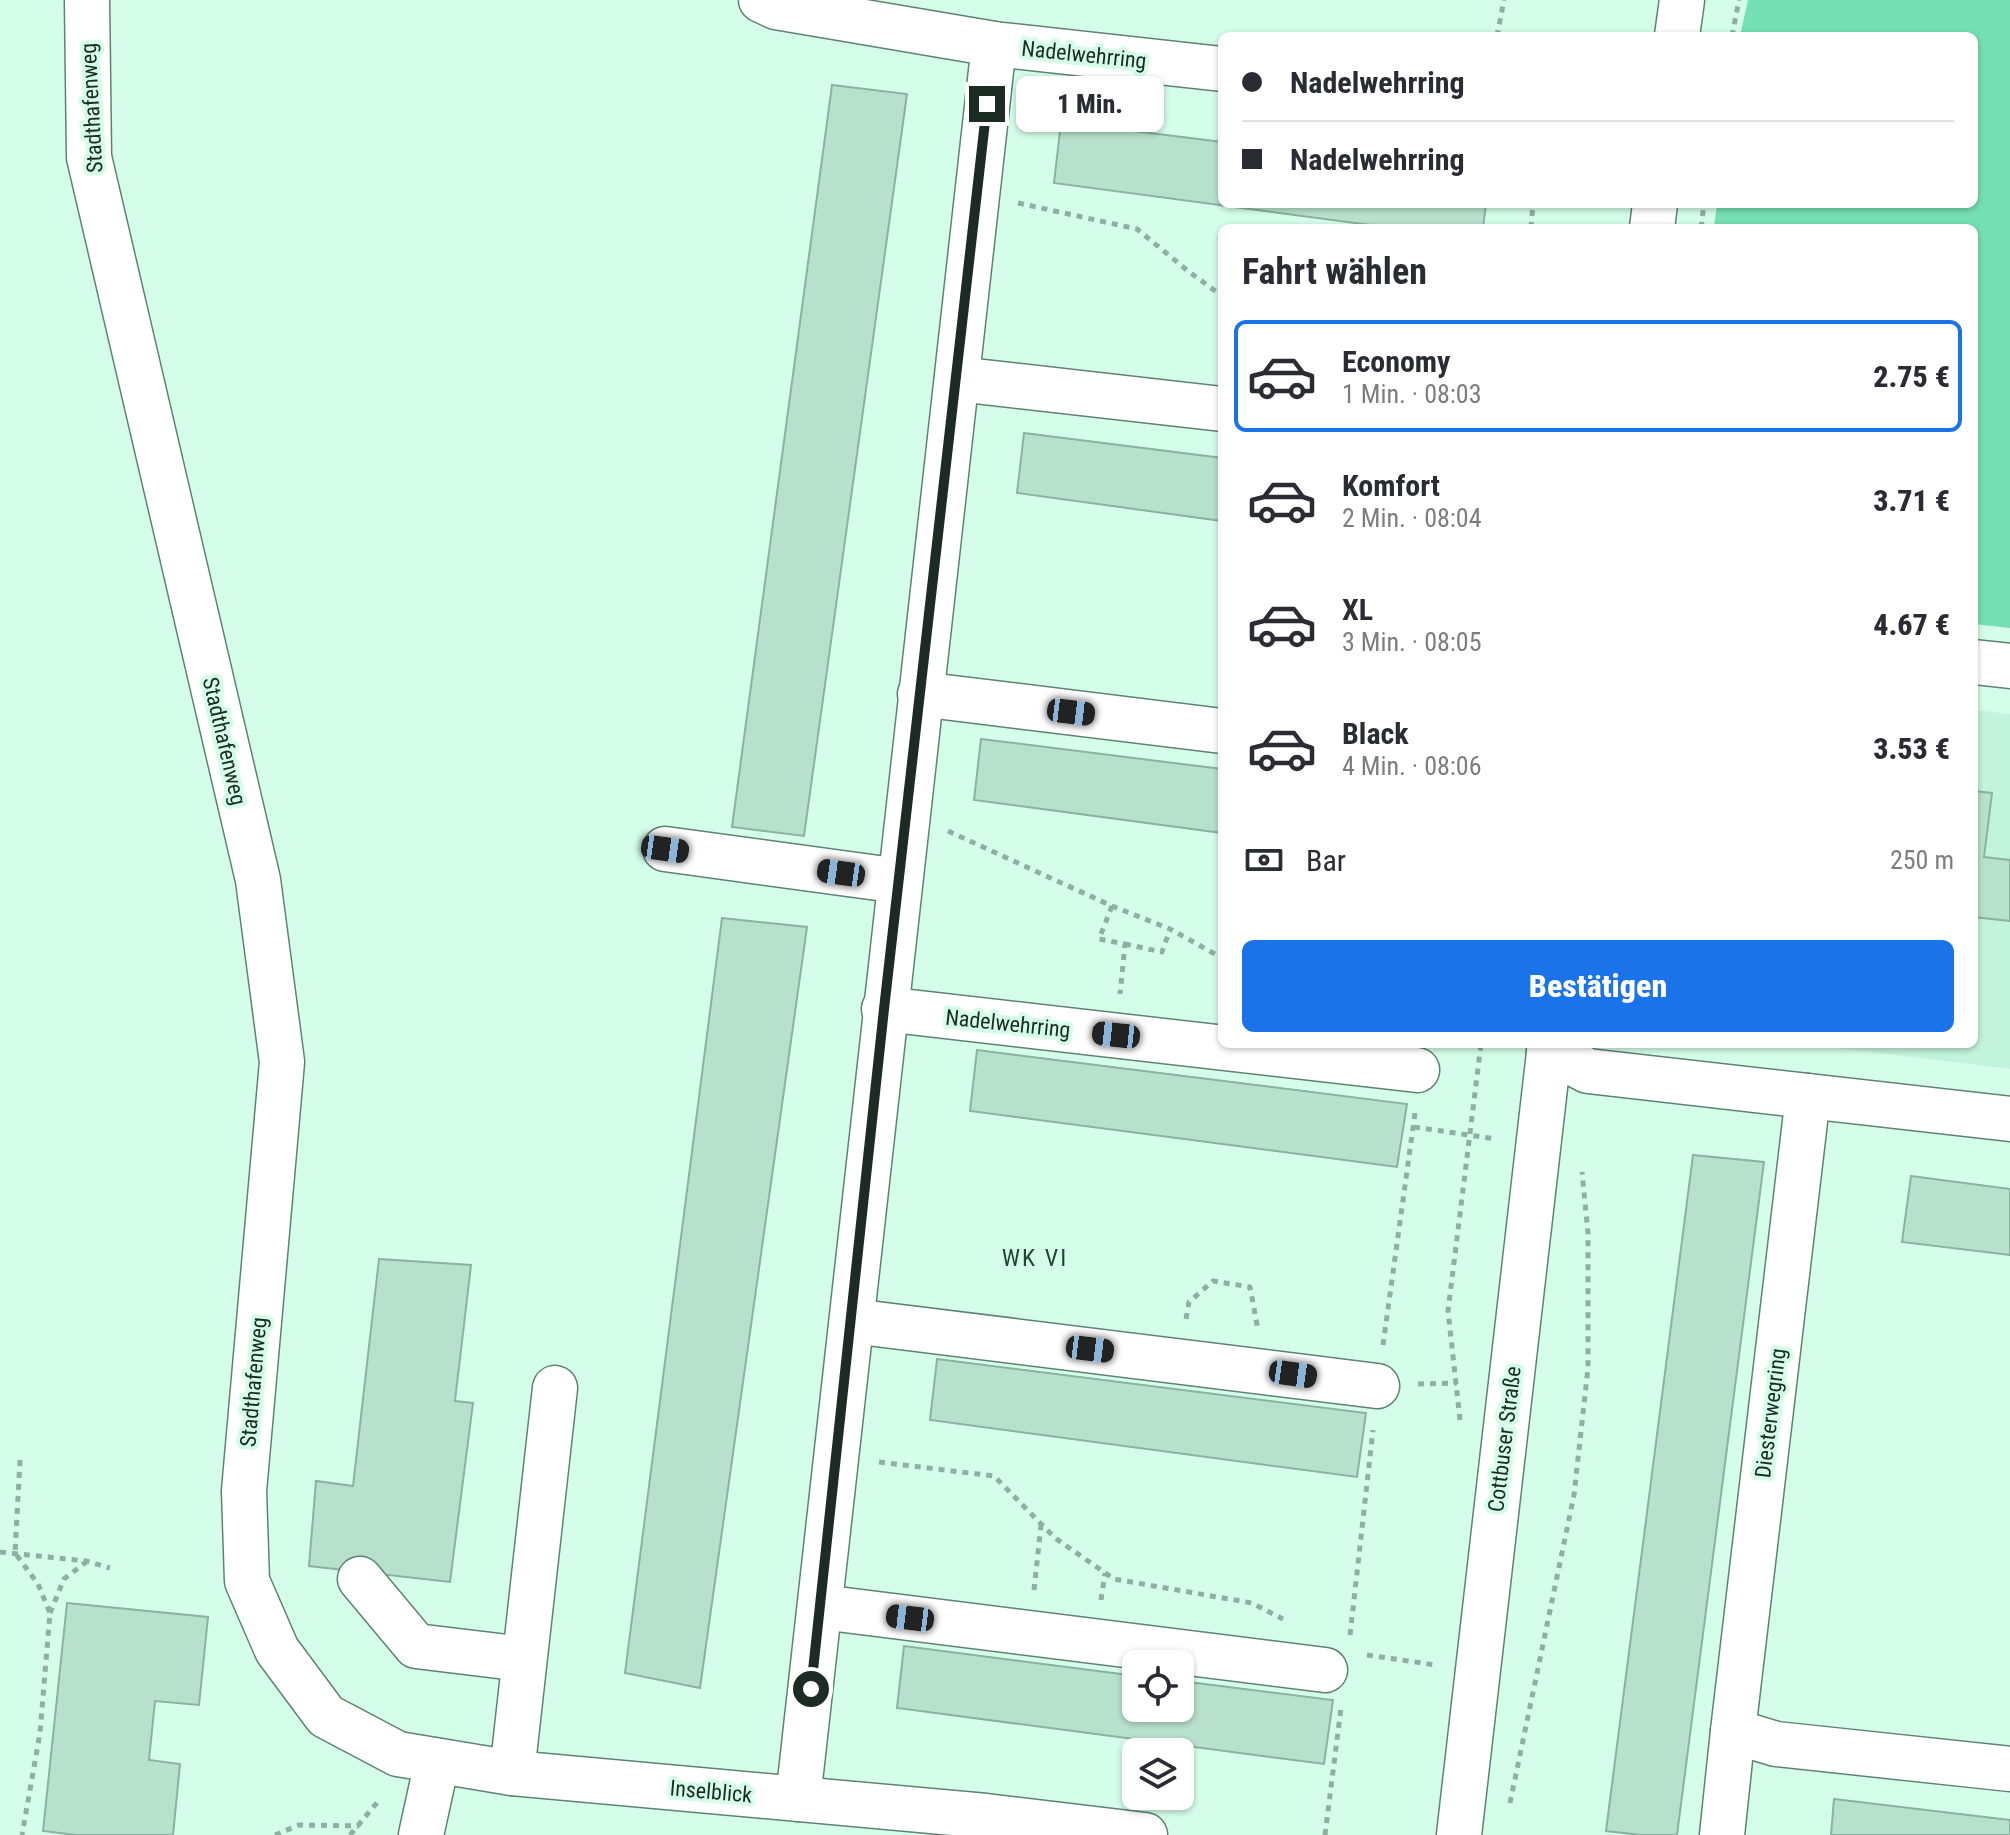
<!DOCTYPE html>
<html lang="de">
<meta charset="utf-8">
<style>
body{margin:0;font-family:"Roboto Condensed",sans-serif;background:#f7f7f7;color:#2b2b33;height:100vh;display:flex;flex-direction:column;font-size:30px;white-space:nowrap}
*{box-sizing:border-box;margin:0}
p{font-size:26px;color:#7c7c81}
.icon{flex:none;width:44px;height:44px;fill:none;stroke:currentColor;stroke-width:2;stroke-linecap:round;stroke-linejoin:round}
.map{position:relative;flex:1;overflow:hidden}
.side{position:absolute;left:1218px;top:224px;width:760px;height:824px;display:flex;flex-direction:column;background:#fff;border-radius:12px;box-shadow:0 2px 6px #0004}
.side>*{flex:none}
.banner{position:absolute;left:1218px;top:32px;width:760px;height:176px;border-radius:12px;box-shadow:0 2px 6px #0004;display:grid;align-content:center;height:176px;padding:0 24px;background:#fff}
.fabs{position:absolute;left:1122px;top:1650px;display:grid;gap:16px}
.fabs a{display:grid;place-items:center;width:72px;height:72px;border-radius:12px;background:#fff;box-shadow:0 2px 6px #0004;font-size:40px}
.end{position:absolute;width:36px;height:36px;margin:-18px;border:10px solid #1c2c25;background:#fff;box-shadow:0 0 0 4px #fff}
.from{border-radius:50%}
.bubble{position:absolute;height:56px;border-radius:12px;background:#fff;box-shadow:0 2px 6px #0004;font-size:26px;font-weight:800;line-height:56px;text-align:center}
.car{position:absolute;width:24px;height:48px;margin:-24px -12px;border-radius:10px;box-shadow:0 0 6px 2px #0007;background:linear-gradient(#222 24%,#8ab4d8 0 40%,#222 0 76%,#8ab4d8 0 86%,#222 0)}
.banner b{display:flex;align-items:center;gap:28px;height:76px;font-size:30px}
.banner b+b{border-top:2px solid #e1e1e2}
.banner i{width:20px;height:20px;background:#2b2b33}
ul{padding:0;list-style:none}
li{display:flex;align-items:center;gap:24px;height:112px;margin:0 16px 12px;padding:0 8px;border:4px solid transparent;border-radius:12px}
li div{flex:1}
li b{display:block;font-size:30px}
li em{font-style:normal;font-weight:800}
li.selected{border-color:#1a73e8}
li>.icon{width:72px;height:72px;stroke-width:1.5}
h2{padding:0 24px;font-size:36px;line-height:96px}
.pay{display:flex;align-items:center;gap:20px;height:88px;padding:0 24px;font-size:30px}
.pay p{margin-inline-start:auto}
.action{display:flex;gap:16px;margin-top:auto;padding:16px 24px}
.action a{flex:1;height:92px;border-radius:12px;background:#1a73e8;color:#fff;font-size:32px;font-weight:800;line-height:92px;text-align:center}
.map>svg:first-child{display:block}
.built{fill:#c2f3dc}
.grass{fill:#75e0b4}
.building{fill:#b8e1cd;stroke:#8bb2a0;stroke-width:2}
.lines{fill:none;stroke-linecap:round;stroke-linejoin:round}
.minor-casing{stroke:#5e8372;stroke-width:47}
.path{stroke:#8fafa0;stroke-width:5;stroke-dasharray:6 6;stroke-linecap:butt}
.minor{stroke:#fff;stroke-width:44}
.route{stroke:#1c2c25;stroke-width:10}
.labels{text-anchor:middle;stroke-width:8;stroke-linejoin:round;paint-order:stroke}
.street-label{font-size:22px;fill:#1c2c25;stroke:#d5feea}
.neighbourhood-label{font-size:24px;letter-spacing:2px;fill:#214536;stroke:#d5feea}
</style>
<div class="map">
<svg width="2010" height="1835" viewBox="0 0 2010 1835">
<rect width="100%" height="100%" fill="#d5feea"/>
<path class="built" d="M 1974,710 L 2010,714 L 2010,1069 L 1807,1044 L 1974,1044 Z"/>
<path class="grass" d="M 1748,0 L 2010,0 L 2010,628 L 1974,624 L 1974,228 L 1714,228 L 1717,204 L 1974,204 L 1974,36 L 1740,36 Z"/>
<g class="building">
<path d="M 832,85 L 907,94 L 804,836 L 732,827 Z"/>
<path d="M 1061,122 L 1222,142 L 1222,204 L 1486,204 L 1483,228 L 1393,228 L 1054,183 Z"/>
<path d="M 1024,433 L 1222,458 L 1222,521 L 1017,493 Z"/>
<path d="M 981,739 L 1222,769 L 1222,833 L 974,800 Z"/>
<path d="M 1974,791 L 1992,793 L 1984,857 L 2010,860 L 2010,921 L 1974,917 Z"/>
<path d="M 722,918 L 807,927 L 700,1688 L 625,1673 Z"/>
<path d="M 977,1050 L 1407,1104 L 1397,1167 L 970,1111 Z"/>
<path d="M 1693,1155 L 1764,1162 L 1677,1835 L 1641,1835 L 1606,1831 Z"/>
<path d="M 1911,1176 L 2010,1189 L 2010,1255 L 1902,1242 Z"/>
<path d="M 379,1259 L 471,1265 L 455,1401 L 473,1403 L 450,1582 L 309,1566 L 316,1481 L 353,1486 Z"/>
<path d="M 937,1359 L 1366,1413 L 1357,1477 L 930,1420 Z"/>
<path d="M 67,1603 L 208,1617 L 199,1705 L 155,1701 L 149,1760 L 180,1764 L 173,1835 L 76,1835 L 43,1831 Z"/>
<path d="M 904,1646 L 1136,1676 L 1136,1708 L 1180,1708 L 1180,1681 L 1333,1700 L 1324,1764 L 897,1708 Z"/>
<path d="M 1834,1799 L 2010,1820 L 2010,1835 L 1831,1835 Z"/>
</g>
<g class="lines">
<g class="minor-casing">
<g id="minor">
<path d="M 87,0 L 89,157 L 258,880 L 282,1062 L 244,1491 L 247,1581 L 277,1650 L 326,1716 L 398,1754 L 512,1773 L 986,1816 L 1145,1835"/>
<path d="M 761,0 L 776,7 L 994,44"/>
<path d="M 1677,36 L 1682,0"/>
<path d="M 1652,228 L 1655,204"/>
<path d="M 957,379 L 1222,409"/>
<path d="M 1974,662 L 2010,666"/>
<path d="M 920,694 L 1222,731"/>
<path d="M 665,849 L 900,881"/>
<path d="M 884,1009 L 1417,1070"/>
<path d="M 1549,1051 L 1588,1071 L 2010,1119"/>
<path d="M 1808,1096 L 1733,1731 L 1776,1744 L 2010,1769"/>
<path d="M 852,1321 L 1377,1386"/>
<path d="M 360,1579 L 416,1646 L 524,1659"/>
<path d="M 821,1607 L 1325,1670"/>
<path d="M 512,1773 L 555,1388"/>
<path d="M 798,1799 L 994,44 L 1222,69"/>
<path d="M 421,1835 L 437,1762"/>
<path d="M 1459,1835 L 1550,1044"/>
<path d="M 1722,1835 L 1733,1731"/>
</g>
</g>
<g class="path">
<path d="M 1497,36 L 1504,0"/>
<path d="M 1732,36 L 1739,0"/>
<path d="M 1018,203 L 1137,229 L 1188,271 L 1222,296"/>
<path d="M 1531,228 L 1533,204"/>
<path d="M 1701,228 L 1704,204"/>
<path d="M 948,831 L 1112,906 L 1170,929 L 1222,958"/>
<path d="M 1112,906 L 1099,939 L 1125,944 L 1120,994"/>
<path d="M 1125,944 L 1162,952 L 1170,929"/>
<path d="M 1414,1127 L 1496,1139"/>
<path d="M 1186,1319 L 1189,1302 L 1213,1281 L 1250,1287 L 1258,1330"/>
<path d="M 1383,1345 L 1415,1113"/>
<path d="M 1418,1384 L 1457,1383"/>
<path d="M 1460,1420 L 1448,1311 L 1481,1044"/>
<path d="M 20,1460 L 15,1553 L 38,1584 L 50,1613 L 40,1733 L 22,1835"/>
<path d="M 879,1462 L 994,1476 L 1055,1538 L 1114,1579 L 1252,1603 L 1283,1619"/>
<path d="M 0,1552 L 86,1561 L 110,1568"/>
<path d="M 1034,1590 L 1041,1525"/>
<path d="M 1101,1600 L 1105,1573"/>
<path d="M 50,1613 L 64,1579 L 86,1562"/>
<path d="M 1350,1635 L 1373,1430"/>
<path d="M 1367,1655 L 1436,1665"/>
<path d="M 1510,1803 L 1574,1495 L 1588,1368 L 1588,1233 L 1582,1172"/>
<path d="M 275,1835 L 299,1825 L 359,1826"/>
<path d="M 350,1835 L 380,1799"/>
<path d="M 1325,1835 L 1341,1708"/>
</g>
<use href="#minor" class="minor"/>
</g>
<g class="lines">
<path class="route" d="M 811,1689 L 884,1009 L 987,104"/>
</g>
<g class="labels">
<g class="street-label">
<text transform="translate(1084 54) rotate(6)" y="8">Nadelwehrring</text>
<text transform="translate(91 108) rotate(-93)" y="8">Stadthafenweg</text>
<text transform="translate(225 741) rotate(77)" y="8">Stadthafenweg</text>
<text transform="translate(1008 1023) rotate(6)" y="8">Nadelwehrring</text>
<text transform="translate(253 1382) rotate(-85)" y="8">Stadthafenweg</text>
<text transform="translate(1770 1413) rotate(-83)" y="8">Diesterwegring</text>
<text transform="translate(1504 1439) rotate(-83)" y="8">Cottbuser Straße</text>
<text transform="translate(711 1791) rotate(5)" y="8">Inselblick</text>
</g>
<g class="neighbourhood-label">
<text x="1035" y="1266">WK VI</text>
</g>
</g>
</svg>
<div class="fabs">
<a><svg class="icon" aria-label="locate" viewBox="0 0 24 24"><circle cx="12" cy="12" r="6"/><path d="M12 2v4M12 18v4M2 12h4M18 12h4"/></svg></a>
<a><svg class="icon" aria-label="layers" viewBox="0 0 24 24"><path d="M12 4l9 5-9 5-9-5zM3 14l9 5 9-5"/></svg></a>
</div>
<i class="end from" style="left:811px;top:1689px"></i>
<i class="end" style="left:987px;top:104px"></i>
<div class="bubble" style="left:1016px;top:76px;width:148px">1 Min.</div>
<i class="car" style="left:1071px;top:712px;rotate:97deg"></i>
<i class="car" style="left:665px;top:849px;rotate:98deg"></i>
<i class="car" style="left:841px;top:873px;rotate:278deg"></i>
<i class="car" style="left:1116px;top:1035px;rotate:276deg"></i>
<i class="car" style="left:1090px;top:1349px;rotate:97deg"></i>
<i class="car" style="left:1293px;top:1374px;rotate:98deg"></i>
<i class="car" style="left:910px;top:1618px;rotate:277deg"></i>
<div class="banner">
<b><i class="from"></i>Nadelwehrring</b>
<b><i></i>Nadelwehrring</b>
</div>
<section class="side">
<h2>Fahrt wählen</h2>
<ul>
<li class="selected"><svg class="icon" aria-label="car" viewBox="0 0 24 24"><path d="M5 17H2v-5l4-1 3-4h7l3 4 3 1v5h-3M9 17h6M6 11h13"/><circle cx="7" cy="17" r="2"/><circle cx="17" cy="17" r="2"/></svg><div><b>Economy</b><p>1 Min. · 08:03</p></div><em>2.75 €</em></li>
<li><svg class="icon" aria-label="car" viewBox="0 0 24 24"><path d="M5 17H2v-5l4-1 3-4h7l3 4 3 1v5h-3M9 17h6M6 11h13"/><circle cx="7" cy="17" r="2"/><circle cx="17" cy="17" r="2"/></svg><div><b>Komfort</b><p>2 Min. · 08:04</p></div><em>3.71 €</em></li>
<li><svg class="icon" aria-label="car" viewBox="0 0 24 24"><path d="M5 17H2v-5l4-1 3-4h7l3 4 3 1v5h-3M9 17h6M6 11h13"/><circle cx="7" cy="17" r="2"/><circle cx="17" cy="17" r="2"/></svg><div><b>XL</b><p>3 Min. · 08:05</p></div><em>4.67 €</em></li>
<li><svg class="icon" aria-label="car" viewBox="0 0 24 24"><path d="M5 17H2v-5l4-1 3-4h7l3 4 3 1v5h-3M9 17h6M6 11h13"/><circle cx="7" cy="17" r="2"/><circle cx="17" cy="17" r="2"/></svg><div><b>Black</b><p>4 Min. · 08:06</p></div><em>3.53 €</em></li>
</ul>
<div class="pay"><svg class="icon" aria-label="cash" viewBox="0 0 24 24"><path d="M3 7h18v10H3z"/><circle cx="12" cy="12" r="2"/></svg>Bar<p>250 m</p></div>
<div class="action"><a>Bestätigen</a></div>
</section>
</div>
